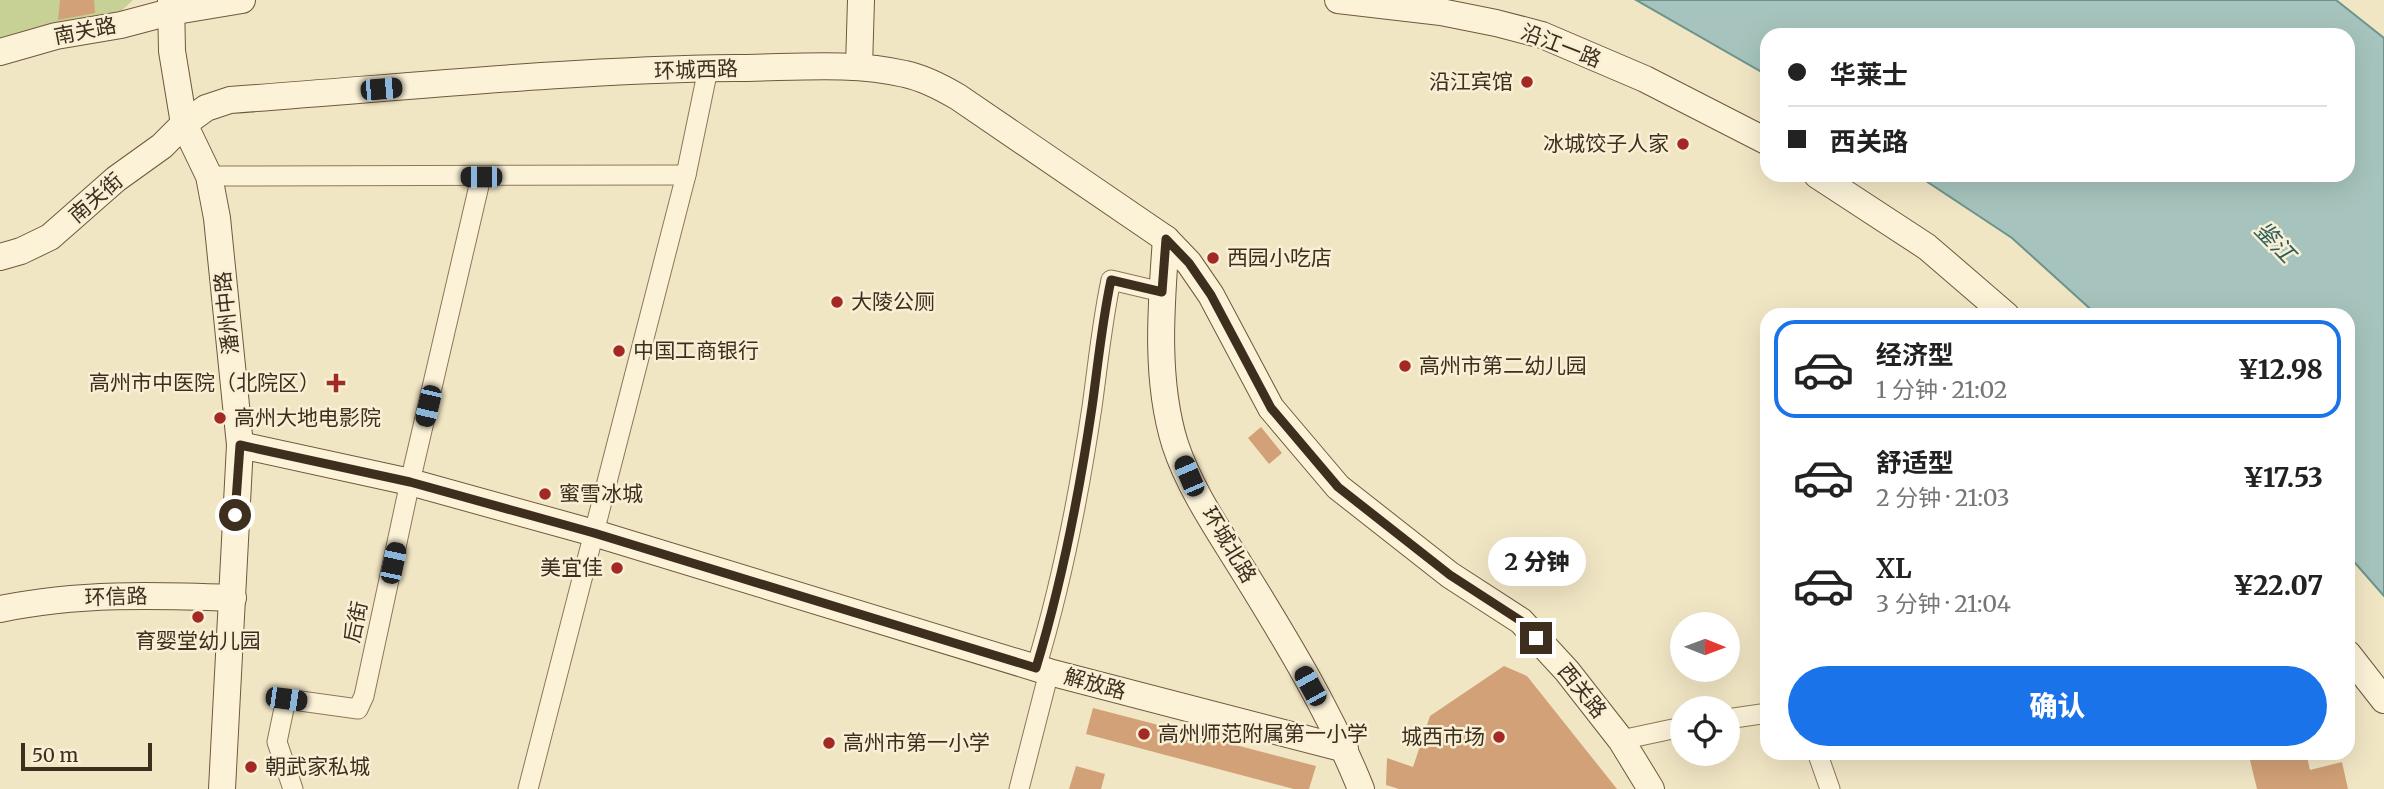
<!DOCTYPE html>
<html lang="zh">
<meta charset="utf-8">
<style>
body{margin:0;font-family:Merriweather,"Noto Sans SC",serif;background:#f6f6f6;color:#222;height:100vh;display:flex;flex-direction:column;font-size:26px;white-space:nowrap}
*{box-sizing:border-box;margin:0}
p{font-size:23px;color:#767676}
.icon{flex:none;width:38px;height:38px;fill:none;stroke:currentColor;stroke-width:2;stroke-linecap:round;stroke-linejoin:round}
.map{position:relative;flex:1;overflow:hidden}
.drawer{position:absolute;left:1760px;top:308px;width:595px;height:452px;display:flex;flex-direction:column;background:#fff;border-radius:21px;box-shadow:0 7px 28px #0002}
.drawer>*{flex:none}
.hud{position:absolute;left:1760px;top:28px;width:595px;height:154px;border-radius:21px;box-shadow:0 7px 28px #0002;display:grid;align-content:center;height:154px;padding:0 28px;background:#fff}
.needle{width:46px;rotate:91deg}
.controls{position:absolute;left:1670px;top:612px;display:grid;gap:14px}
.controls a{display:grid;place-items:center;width:70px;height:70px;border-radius:50%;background:#fff;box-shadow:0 7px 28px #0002;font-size:35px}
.scale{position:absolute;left:21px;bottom:18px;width:131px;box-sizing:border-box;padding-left:7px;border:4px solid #3d2e1e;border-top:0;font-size:19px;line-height:24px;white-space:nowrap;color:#3d2e1e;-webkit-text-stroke:5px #f8efd4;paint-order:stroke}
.end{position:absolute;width:32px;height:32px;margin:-16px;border:9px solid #3d2e1e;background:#fff;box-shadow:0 0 0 4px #fff}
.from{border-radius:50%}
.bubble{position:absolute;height:49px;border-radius:24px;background:#fff;box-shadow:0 7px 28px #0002;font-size:23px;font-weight:800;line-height:49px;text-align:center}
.car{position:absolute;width:21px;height:42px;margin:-21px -10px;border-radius:9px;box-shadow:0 0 5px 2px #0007;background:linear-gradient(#222 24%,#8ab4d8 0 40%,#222 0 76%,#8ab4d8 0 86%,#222 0)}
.hud b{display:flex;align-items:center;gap:24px;height:66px;font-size:26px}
.hud b+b{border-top:2px solid #e0e0e0}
.hud i{width:18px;height:18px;background:#222}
ul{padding:12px 0 0;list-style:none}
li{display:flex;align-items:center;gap:21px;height:98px;margin:0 14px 10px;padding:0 14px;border:4px solid transparent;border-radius:21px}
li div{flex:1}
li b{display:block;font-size:26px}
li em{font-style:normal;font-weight:800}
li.on{border-color:#1a73e8}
li>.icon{width:63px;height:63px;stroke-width:1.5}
.action{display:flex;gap:14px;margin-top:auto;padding:14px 28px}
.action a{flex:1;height:80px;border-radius:42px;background:#1a73e8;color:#fff;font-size:28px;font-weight:800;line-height:80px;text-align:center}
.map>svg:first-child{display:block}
.green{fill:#c7d196}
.water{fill:#a6c4bd;stroke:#6c948c;stroke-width:2}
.building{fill:#d2a177}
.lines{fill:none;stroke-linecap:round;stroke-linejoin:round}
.street-casing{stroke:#8e7758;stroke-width:21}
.secondary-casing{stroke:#70583c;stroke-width:28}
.street{stroke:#fbf2d8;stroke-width:19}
.secondary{stroke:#fbf2d8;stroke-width:26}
.route{stroke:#3d2e1e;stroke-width:9}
.poi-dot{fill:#a22924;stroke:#f8efd4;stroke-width:2.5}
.labels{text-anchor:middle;stroke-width:5;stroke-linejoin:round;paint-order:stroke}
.street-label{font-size:21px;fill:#3d2e1e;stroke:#f8efd4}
.poi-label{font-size:21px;fill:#3d2e1e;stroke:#f8efd4;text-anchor:start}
.water-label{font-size:23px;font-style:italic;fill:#2c5d5d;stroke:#f8efd4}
</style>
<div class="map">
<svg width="2384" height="789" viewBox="0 0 2384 789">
<rect width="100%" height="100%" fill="#f1e6c4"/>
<path class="green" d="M 0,0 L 133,0 L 118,14 L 0,41 Z"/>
<path class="water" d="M 1636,0 L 2336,0 L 2384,38 L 2384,596 L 2349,556 L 2348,315 L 2097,315 L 2012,238 L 1917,175 L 2348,175 L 2348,35 L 1768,35 L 1767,75 Z"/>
<g class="building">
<path d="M 60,0 L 94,0 L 95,13 L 58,20 Z"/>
<path d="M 1261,427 L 1282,453 L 1269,464 L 1248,438 Z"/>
<path d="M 1504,666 L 1527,676 L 1617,789 L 1399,789 L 1386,785 L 1387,758 L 1413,767 L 1430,716 Z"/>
<path d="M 1093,708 L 1316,766 L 1309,789 L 1294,789 L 1086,734 Z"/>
<path d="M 2248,752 L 2306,752 L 2310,770 L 2342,762 L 2348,789 L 2257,789 Z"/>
<path d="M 1076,766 L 1105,774 L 1101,789 L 1069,789 Z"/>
</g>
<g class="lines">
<g class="street-casing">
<g id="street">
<path d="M 209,176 L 686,175"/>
<path d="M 1036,668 C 1062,582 1079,495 1092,407 C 1098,364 1102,322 1111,280 L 1162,292"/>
<path d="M 1727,719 L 1768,713"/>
<path d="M 1621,740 L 1682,727"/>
<path d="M 1817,752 L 1830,789"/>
<path d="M 293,789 L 277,742 L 286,699 L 358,709 L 364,696 L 410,482 L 481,177"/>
<path d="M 528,789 L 686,175 L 708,69"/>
<path d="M 1019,789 L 1049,672"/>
</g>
</g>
<g class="secondary-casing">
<g id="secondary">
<path d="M 171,0 L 172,51 L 184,124 L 209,176 L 217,218 L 240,445 L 222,789"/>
<path d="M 1338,0 L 1441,12 L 1496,23 L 1542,35 L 1645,79 L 1768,142"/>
<path d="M 0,52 L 56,36 L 121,25 L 170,12 L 242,0"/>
<path d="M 859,67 L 861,0"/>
<path d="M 1817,175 L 1927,247 L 2006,315"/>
<path d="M 1166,239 C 1161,306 1155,380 1175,444 C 1190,490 1221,534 1246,575 C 1288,643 1331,714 1361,789"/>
<path d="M 0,257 L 21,251 L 50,237 L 116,179 L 162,146 L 184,124 L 206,108 L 230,100 C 398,88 566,70 735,68 C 790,68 850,61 905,74 C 924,78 941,87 958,97 L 1166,239 L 1189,263 L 1211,295 L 1271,408 L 1338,487 L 1450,575 L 1521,621 L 1567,671 L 1621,740 L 1651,789"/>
<path d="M 240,445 L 410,482 L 594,533 L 1049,672 L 1345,749"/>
<path d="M 0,609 C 77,593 155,595 233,598"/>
<path d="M 2348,654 L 2384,700"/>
</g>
</g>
<use href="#street" class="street"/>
<use href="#secondary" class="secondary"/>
</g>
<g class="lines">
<path class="route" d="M 235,515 L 240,445 L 410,482 L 594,533 L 1036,668 C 1062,582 1079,495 1092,407 C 1098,364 1102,322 1111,280 L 1162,292 L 1166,239 L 1189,263 L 1211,295 L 1271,408 L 1338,487 L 1450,575 L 1521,621 L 1536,638"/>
</g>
<g class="poi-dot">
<circle cx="1527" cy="82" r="7"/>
<circle cx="1683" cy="144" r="7"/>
<circle cx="1213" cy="258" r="7"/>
<circle cx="837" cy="302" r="7"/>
<circle cx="619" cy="351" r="7"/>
<circle cx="1405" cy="366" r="7"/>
<path d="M332.5 372.5h7v7h7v7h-7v7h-7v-7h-7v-7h7z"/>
<circle cx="220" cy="418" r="7"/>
<circle cx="545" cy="494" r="7"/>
<circle cx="617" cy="568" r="7"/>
<circle cx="198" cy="617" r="7"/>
<circle cx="1144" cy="734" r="7"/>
<circle cx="1499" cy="737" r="7"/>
<circle cx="829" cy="743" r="7"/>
<circle cx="251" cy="767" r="7"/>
</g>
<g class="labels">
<g class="street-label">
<text transform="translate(85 31) rotate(-11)" y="7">南关路</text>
<text transform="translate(1561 46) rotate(21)" y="7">沿江一路</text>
<text transform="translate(696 70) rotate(-2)" y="7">环城西路</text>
<text transform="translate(96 198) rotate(-41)" y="7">南关街</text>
<text transform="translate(227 313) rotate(-96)" y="7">潘州中路</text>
<text transform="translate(1229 545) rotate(59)" y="7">环城北路</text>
<text transform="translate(116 597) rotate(-2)" y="7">环信路</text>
<text transform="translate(356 622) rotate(-78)" y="7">后街</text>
<text transform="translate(1095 684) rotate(15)" y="7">解放路</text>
<text transform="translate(1582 691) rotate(51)" y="7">西关路</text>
</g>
<g class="poi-label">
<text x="1513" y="89" text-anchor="end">沿江宾馆</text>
<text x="1669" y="151" text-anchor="end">冰城饺子人家</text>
<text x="1227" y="265">西园小吃店</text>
<text x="851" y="309">大陵公厕</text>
<text x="633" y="358">中国工商银行</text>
<text x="1419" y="373">高州市第二幼儿园</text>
<text x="320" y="390" text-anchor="end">高州市中医院（北院区）</text>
<text x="234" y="425">高州大地电影院</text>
<text x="559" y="501">蜜雪冰城</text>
<text x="603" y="575" text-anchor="end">美宜佳</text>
<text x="198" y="648" text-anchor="middle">育婴堂幼儿园</text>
<text x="1158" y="741">高州师范附属第一小学</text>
<text x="1485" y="744" text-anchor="end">城西市场</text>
<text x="843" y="750">高州市第一小学</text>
<text x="265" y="774">朝武家私城</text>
</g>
<g class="water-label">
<text transform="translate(2275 242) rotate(46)" y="8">鉴江</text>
</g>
</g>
</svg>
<div class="controls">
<a><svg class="needle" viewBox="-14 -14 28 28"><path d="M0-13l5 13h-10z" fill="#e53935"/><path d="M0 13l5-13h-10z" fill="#767676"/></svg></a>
<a><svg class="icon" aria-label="locate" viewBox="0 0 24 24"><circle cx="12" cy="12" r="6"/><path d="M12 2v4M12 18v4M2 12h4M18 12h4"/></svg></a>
</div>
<div class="scale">50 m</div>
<i class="end from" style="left:235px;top:515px"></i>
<i class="end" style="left:1536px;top:638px"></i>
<div class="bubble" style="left:1488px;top:537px;width:98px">2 分钟</div>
<i class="car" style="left:381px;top:89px;rotate:85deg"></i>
<i class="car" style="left:481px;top:177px;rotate:270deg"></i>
<i class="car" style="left:428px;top:406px;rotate:193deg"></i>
<i class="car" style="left:1189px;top:476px;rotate:337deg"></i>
<i class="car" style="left:393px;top:563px;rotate:12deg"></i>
<i class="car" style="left:1310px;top:686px;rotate:331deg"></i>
<i class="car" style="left:286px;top:699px;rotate:98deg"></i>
<div class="hud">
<b><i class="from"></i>华莱士</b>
<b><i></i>西关路</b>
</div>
<section class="drawer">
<ul>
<li class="on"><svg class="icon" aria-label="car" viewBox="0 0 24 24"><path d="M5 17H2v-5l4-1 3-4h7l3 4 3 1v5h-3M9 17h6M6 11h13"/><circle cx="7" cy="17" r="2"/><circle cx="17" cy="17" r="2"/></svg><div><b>经济型</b><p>1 分钟 · 21:02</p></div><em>¥12.98</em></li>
<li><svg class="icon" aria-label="car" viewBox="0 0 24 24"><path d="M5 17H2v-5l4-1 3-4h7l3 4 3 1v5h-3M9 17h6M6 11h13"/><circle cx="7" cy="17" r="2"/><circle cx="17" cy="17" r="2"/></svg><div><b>舒适型</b><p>2 分钟 · 21:03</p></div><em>¥17.53</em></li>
<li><svg class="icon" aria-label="car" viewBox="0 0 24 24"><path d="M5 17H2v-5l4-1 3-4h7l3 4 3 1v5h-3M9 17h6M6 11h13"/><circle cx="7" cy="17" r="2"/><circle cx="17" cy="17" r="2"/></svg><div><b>XL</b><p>3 分钟 · 21:04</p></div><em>¥22.07</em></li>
</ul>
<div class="action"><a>确认</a></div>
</section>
</div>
